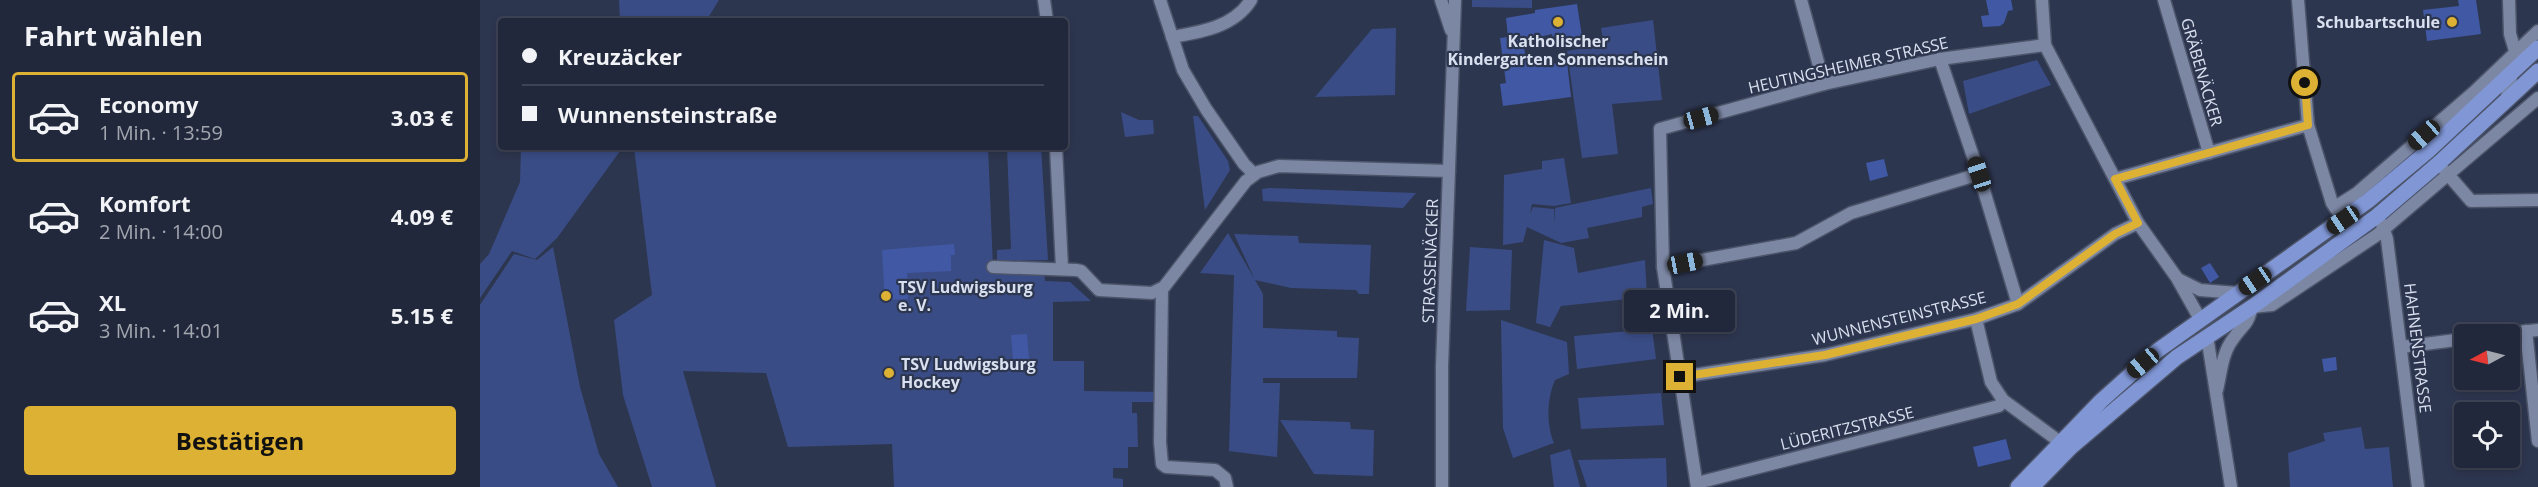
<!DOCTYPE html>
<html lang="de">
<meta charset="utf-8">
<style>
body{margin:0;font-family:"Open Sans",sans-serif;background:#2e3446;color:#f1f3f6;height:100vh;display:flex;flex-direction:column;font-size:22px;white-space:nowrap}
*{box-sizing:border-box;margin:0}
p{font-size:20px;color:#a2a6af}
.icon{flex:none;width:33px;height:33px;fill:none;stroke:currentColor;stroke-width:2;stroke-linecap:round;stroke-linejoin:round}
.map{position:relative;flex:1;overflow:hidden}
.details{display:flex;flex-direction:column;background:#22283b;width:480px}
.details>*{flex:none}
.guide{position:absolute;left:18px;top:18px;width:570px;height:132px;border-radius:6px;box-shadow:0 3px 9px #0003,0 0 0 2px #3f4455;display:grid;align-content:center;height:132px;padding:0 24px;background:#22283b}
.needle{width:39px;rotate:263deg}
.tools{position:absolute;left:1974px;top:324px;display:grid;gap:12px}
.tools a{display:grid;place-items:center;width:66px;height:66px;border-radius:6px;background:#22283b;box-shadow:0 3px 9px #0003,0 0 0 2px #3f4455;font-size:30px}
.end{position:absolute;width:27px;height:27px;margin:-14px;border:8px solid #ddb133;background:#111;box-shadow:0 0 0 3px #111}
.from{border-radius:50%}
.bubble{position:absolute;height:42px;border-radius:6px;background:#22283b;box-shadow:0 3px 9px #0003,0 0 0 2px #3f4455;font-size:20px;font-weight:700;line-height:42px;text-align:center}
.car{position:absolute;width:18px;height:36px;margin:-18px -9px;border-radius:8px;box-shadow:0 0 4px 2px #0007;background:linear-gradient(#222 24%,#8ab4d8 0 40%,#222 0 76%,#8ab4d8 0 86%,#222 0)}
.guide b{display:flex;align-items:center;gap:21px;height:57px;font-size:22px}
.guide b+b{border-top:2px solid #3f4455}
.guide i{width:15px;height:15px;background:#f1f3f6}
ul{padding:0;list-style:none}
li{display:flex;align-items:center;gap:18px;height:90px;margin:0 12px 9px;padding:0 12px;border:3px solid transparent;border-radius:6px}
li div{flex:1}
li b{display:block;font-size:22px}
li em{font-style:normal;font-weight:700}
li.current{border-color:#ddb133}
li>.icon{width:54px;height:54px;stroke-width:1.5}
h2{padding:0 24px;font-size:27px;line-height:72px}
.cta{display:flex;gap:12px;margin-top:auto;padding:12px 24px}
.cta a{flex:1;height:69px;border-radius:6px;background:#ddb133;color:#111;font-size:24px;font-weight:700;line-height:69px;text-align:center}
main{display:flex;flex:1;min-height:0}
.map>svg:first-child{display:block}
.green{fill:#3a4c85}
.building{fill:#4159a5}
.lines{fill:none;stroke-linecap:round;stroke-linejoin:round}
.minor-casing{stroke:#4c5469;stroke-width:15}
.primary-casing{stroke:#4c5469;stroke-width:18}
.minor{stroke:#7c87a4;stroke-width:12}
.primary{stroke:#8096d5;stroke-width:15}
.route{stroke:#ddb133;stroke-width:8}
.poi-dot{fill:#ddb133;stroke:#2d364f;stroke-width:2}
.labels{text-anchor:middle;stroke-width:4.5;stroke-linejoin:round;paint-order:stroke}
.poi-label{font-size:16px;font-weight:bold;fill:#d9e0f0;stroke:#2d364f;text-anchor:start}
.street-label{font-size:16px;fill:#d9e0f0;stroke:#2d364f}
</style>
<main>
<section class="details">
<h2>Fahrt wählen</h2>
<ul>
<li class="current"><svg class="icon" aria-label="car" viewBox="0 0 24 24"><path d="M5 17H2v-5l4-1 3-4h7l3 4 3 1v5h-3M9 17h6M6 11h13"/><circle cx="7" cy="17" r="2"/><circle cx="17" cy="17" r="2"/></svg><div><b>Economy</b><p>1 Min. · 13:59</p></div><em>3.03 €</em></li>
<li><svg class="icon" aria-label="car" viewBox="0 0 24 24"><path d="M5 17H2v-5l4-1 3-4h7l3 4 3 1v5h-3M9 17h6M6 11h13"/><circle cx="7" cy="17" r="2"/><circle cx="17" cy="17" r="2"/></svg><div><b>Komfort</b><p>2 Min. · 14:00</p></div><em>4.09 €</em></li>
<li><svg class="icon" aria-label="car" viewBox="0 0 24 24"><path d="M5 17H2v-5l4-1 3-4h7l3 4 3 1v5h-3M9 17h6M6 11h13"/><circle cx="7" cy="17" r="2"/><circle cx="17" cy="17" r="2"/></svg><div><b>XL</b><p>3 Min. · 14:01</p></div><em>5.15 €</em></li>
</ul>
<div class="cta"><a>Bestätigen</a></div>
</section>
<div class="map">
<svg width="2058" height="487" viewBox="0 0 2058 487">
<rect width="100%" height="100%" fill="#2d364f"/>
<g class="green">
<path d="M 139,0 L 239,0 L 226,21 L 140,21 Z"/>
<path d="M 992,0 L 1052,0 L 1052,8 L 992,7 Z"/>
<path d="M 1173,20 L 1182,100 L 1132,104 L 1138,154 L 1102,158 L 1087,51 L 1124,45 L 1121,28 Z"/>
<path d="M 916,28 L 915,95 L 835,97 L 892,29 Z"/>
<path d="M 1557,60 L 1571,85 L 1489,114 L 1483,81 Z"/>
<path d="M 641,112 L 659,120 L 673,120 L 674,134 L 645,137 Z"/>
<path d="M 713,116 L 718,116 L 748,161 L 750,170 L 725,210 Z"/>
<path d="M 41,147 L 143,147 L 77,238 L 55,259 L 32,251 L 0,298 L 0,264 L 9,254 L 40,182 Z"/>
<path d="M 154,147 L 508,147 L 513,267 L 564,268 L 565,281 L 590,282 L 611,301 L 573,302 L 573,361 L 604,361 L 604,391 L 681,392 L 680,402 L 652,402 L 652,413 L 657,413 L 658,447 L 648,447 L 648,468 L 633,468 L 633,478 L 643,479 L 643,487 L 414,487 L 412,444 L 308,447 L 286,373 L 203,371 L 236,487 L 172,487 L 143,395 L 134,320 L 172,295 Z"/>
<path d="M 527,147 L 561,147 L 568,260 L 517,261 L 517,250 L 531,249 Z"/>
<path d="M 1084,158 L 1091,203 L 1074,206 L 1052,204 L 1050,214 L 1053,207 L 1074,209 L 1075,223 L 1075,208 L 1171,188 L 1173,204 L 1162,207 L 1162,217 L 1107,228 L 1109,238 L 1081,243 L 1047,227 L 1043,242 L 1023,245 L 1024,175 L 1062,169 L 1062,161 Z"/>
<path d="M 789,188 L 936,193 L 923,208 L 783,201 L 782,189 Z"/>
<path d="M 748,233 L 775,280 L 754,234 L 818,236 L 819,243 L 891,245 L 889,294 L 879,294 L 876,290 L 811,288 L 775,280 L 783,294 L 783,328 L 857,331 L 857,337 L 879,338 L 877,378 L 783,378 L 783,383 L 800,383 L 797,457 L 749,451 L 754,275 L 720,273 Z"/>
<path d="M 1064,240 L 1094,248 L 1098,273 L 1165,260 L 1167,297 L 1081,306 L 1070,327 L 1056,323 Z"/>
<path d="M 73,247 L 100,387 L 119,454 L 138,487 L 0,487 L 0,305 L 34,254 L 57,260 Z"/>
<path d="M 990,247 L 1032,250 L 1030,310 L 986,311 Z"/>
<path d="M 1021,320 L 1087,342 L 1089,374 L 1075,380 C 1067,398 1066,425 1074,443 L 1033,458 L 1023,428 Z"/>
<path d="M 1172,329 L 1176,359 L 1097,369 L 1094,336 Z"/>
<path d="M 1181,393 L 1184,425 L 1101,429 L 1098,398 Z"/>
<path d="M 800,420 L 870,422 L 871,429 L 894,430 L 893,476 L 834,474 Z"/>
<path d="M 1881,427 L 1885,449 L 1909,447 L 1913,487 L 1810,487 L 1808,453 L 1845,441 L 1843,433 Z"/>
<path d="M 1090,449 L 1100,487 L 1074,487 L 1070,455 Z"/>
<path d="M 1186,458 L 1187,487 L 1107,487 L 1098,460 Z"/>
</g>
<g class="building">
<path d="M 1506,0 L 1531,0 L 1533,10 L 1528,11 L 1524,23 L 1520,26 L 1503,27 L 1501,16 L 1509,15 Z"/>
<path d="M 1978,0 L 1996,0 L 2001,34 L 1947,41 L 1943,10 L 1979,6 Z"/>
<path d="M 1097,4 L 1103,43 L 1074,45 L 1072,34 L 1043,41 L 1047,67 L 1087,62 L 1091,97 L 1023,106 L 1020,84 L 1026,83 L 1020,38 L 1028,37 L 1026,18 L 1055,13 L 1055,10 Z"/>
<path d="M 1404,159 L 1408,176 L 1390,181 L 1386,163 Z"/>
<path d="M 474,244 L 475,255 L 471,255 L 471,271 L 427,273 L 428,299 L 405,300 L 402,250 Z"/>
<path d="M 1730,263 L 1739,277 L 1730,283 L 1721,268 Z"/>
<path d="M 547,334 L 549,361 L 542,362 L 543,370 L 534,371 L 531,335 Z"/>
<path d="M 1856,357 L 1857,370 L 1844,372 L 1842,359 Z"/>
<path d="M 1526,439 L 1531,459 L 1498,467 L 1493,447 Z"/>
</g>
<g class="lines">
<g class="minor-casing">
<g id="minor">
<path d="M 564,0 L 567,21"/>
<path d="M 680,0 L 703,70 L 726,109 L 764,164 L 774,174"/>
<path d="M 961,0 L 971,30"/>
<path d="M 1321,0 L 1344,84"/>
<path d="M 1562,0 L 1565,45 L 1658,223 L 1697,278 L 1720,319"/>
<path d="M 1684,0 L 1729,153"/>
<path d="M 1818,0 L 1828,125 L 1852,203 L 1858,212"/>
<path d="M 692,37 C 721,32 754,27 771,0"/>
<path d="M 1460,59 L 1499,174 L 1538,304"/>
<path d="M 2026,101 L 2036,54 L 2030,34 L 2029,0"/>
<path d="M 576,147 L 582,268"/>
<path d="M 1965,171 L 1991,201 L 2058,200"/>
<path d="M 1635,179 L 1828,125"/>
<path d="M 1855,207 L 1877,193 L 1994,92 L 2058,31"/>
<path d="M 1902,224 L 1907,239 L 1938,487"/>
<path d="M 513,267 L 596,270 L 601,271 L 619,290 L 672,293 L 684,287 L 766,181 L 778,172 L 799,166 L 969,171"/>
<path d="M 1183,267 L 1316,243 L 1371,213 L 1499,174"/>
<path d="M 1698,279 L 1720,290 L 1757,293"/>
<path d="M 682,289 L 680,442 L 682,464 L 686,467 L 735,470 L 745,478 L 747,487"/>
<path d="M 2046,331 L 2058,441"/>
<path d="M 2021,334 L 2058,330"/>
<path d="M 1727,336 L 1751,487"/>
<path d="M 1921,347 L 1984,339"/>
<path d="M 1200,377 L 1345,355 L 1496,319 L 1538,304 L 1635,234 L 1658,223"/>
<path d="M 1737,390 C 1741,373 1742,353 1753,339 C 1763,324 1767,327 1772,307 L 1792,305 L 1897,235 L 2058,98"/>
<path d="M 1523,400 L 1580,442"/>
<path d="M 1217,483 L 1519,406 L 1523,400 L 1511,382 L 1496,319"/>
<path d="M 962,487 L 962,367 L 975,0"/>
<path d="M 1217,487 L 1183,267 L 1180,129 L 1344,84 L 1460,59 L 1565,45"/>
</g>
</g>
<g class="primary-casing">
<g id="primary">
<path d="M 1538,487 L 1621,401 L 1677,351 L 1888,201 L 1948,151 L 2058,48"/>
<path d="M 1552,487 L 1591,447 L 1697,357 L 1772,307 L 1897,216 L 1959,163 L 2058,71"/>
</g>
</g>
<use href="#minor" class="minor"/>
<use href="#primary" class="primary"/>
</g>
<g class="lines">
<path class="route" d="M 1200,377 L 1345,355 L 1496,319 L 1538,304 L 1635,234 L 1658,223 L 1635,179 L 1828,125 L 1825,83"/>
</g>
<g class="poi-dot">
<circle cx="1078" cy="22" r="6"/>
<circle cx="1972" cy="22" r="6"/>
<circle cx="406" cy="296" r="6"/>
<circle cx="409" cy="373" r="6"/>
</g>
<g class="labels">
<g class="poi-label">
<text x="1960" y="28" text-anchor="end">Schubartschule</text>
<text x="1078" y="47" text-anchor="middle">Katholischer<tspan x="1078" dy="18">Kindergarten Sonnenschein</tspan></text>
<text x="418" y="293">TSV Ludwigsburg<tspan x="418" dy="18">e. V.</tspan></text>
<text x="421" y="370">TSV Ludwigsburg<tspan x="421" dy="18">Hockey</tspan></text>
</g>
<g class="street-label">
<text transform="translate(1368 65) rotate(-13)" y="6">HEUTINGSHEIMER STRASSE</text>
<text transform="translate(1722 72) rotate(74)" y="6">GRÄBENÄCKER</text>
<text transform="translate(950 261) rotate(-88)" y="6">STRASSENÄCKER</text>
<text transform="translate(1419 318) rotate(-14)" y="6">WUNNENSTEINSTRASSE</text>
<text transform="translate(1938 348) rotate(83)" y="6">HAHNENSTRASSE</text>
<text transform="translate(1367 428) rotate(-14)" y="6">LÜDERITZSTRASSE</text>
</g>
</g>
</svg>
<div class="tools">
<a><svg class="needle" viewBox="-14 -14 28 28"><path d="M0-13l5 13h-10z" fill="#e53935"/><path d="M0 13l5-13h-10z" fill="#a2a6af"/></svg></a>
<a><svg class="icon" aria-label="locate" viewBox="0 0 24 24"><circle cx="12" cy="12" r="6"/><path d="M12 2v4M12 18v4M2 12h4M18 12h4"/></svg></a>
</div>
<i class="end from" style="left:1825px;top:83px"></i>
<i class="end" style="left:1200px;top:377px"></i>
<div class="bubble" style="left:1144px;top:290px;width:111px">2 Min.</div>
<i class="car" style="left:1221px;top:118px;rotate:75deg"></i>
<i class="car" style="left:1944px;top:135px;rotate:229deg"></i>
<i class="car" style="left:1499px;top:174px;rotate:342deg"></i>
<i class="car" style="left:1863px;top:220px;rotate:236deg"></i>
<i class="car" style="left:1205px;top:263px;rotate:79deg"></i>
<i class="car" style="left:1775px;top:281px;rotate:236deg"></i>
<i class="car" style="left:1663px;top:363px;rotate:230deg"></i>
<div class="guide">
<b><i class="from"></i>Kreuzäcker</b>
<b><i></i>Wunnensteinstraße</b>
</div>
</div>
</main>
